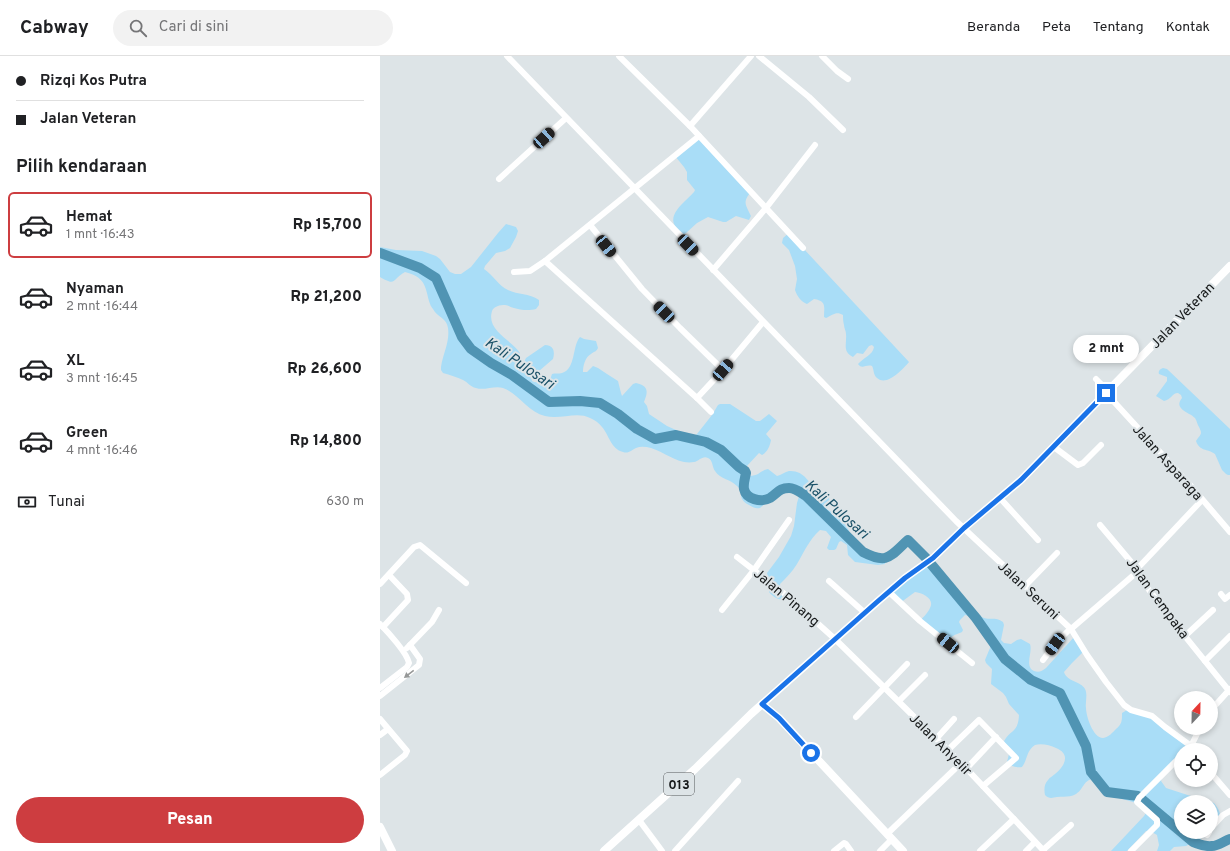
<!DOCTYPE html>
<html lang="id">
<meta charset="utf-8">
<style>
body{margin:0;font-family:Overpass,sans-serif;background:#f2f2f2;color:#202124;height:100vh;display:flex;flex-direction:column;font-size:15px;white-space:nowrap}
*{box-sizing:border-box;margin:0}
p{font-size:13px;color:#757577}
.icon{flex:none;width:22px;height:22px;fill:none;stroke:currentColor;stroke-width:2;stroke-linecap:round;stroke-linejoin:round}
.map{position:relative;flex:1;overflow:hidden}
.details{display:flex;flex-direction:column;background:#fff;width:380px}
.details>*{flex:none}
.hud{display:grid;align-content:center;height:88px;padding:0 16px;background:#fff}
.needle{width:26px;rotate:22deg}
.tools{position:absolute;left:794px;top:635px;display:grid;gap:8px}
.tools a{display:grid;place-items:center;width:44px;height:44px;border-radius:50%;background:#fff;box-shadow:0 2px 6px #0003;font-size:20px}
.end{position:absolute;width:18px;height:18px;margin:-9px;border:5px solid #1a73e8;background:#fff;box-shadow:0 0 0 2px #fff}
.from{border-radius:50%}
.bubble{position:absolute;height:28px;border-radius:14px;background:#fff;box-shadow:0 2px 6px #0003;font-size:13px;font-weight:800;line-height:28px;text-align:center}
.car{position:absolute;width:12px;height:24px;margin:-12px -6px;border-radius:5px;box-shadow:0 0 3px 1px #0007;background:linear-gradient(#222 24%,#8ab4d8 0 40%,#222 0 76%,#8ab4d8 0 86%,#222 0)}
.hud b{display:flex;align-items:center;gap:14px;height:38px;font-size:15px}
.hud b+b{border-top:1px solid #e0e0e0}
.hud i{width:10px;height:10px;background:#202124}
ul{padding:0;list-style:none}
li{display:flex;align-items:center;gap:12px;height:66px;margin:0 8px 6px;padding:0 8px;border:2px solid transparent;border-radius:6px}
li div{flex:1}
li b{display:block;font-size:15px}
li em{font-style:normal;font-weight:800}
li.active{border-color:#cd3d40}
li>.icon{width:36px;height:36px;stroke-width:1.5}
h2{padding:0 16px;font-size:18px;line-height:48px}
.pay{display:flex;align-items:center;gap:10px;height:44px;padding:0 16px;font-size:15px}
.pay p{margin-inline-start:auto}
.action{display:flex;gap:8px;margin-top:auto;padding:8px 16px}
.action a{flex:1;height:46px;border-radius:24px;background:#cd3d40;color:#fff;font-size:16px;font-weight:800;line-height:46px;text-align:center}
header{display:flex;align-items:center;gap:24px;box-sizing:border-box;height:56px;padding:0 20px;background:#fff;border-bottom:1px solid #e0e0e0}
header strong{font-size:19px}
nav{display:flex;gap:22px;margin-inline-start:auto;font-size:14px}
.search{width:280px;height:36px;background:#f2f2f2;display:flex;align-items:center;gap:10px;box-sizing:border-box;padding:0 14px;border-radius:22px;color:#757577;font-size:15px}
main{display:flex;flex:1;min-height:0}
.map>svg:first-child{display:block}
.green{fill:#a9ddf7}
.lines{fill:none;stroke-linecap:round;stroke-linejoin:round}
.river{stroke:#5094b3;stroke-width:10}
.minor{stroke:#fff;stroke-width:6}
.major{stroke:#fff;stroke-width:8}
.oneway{fill:#969898}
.route{stroke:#1a73e8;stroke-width:5}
.labels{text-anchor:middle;stroke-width:4;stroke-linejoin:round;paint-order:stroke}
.shield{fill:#dde4e7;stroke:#525658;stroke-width:1}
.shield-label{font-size:13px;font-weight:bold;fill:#16191a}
.street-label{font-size:14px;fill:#16191a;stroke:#dde4e7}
.water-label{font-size:15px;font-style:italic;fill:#195067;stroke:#dde4e7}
</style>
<header>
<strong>Cabway</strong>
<div class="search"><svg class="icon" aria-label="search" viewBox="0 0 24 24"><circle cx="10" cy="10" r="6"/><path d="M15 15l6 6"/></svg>Cari di sini</div>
<nav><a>Beranda</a><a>Peta</a><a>Tentang</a><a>Kontak</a></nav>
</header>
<main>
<section class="details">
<div class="hud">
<b><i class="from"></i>Rizqi Kos Putra</b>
<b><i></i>Jalan Veteran</b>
</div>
<h2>Pilih kendaraan</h2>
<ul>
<li class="active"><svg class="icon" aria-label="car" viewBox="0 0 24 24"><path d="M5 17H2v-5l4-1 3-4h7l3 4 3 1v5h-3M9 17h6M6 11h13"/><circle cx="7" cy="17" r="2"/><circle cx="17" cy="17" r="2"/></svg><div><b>Hemat</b><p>1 mnt · 16:43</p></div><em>Rp 15,700</em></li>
<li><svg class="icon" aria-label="car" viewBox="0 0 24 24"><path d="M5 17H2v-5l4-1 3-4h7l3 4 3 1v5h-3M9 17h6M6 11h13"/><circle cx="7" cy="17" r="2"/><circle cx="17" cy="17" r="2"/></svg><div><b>Nyaman</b><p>2 mnt · 16:44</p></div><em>Rp 21,200</em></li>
<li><svg class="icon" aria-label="car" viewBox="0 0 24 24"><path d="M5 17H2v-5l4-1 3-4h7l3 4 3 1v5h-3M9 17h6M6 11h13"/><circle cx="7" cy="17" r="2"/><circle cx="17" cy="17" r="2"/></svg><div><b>XL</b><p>3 mnt · 16:45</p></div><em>Rp 26,600</em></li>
<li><svg class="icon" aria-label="car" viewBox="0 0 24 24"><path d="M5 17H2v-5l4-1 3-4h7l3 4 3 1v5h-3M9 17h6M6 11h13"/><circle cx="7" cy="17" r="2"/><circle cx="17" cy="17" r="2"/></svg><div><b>Green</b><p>4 mnt · 16:46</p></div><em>Rp 14,800</em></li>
</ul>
<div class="pay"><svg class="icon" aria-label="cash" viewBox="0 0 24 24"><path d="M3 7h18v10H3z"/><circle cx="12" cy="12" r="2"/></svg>Tunai<p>630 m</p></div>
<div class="action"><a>Pesan</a></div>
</section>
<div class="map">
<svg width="850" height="795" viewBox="0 0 850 795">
<rect width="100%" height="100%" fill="#dde4e7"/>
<g class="green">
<path d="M 319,80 L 371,136 C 362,146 366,149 371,160 L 369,164 L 356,160 L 346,166 L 343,166 L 328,161 L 317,167 L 306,177 L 304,178 C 280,163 302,149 314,136 L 315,134 L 307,124 L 307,116 L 304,111 L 295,100 Z"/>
<path d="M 126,168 L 136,171 L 138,175 L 136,181 L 130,192 L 125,195 L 116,197 L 105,210 L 104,213 C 113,219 119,230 128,234 C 138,239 149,237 159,244 L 159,249 L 156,253 C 149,255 140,254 134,252 C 130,251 128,249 125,249 C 120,249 114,250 112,255 C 106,275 132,284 140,297 L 138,311 L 139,316 L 146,302 L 165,289 C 174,289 175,296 173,303 L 152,321 L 152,325 L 154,326 L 169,327 L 172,318 C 175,317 179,318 182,317 C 196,313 192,290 200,281 L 204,283 L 216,285 L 218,292 C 216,296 215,295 211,298 C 205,301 203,310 203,316 L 207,316 L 213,310 L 218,312 L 227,318 L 238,325 L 241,337 L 242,340 L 253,328 L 256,327 C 269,330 268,336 264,346 L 267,350 L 269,358 L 287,370 L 305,378 L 313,383 L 332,359 L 338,349 L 340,348 L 350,348 L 376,365 L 380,365 L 389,358 L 397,365 L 386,378 L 391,384 C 390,389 388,396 382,399 L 379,397 L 366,411 L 362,412 L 369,420 C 380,420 379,415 388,413 L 397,420 C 401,419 405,416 409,415 C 424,414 430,427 436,437 L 445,439 L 449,442 L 450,446 L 447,450 L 446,453 L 462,461 L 473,483 L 484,494 L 488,497 L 505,501 L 505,508 L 498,509 L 475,506 L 468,499 L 467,489 L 461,485 L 459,486 L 456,493 L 454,494 L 449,494 L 447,492 L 451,481 L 446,475 L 440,474 C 429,484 424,496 417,508 C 412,516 406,522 400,528 C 400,534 403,538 404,543 C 399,545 392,540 389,536 L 389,526 L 387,517 L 399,501 L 411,480 L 414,470 L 417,447 L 420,437 L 417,434 L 410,432 L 400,434 L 380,452 C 375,453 373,451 369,449 C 356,442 365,437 357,430 C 350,423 340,423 335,415 C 332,411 333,404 328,402 C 323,399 319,405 314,406 C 298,409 285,396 271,392 C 266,391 261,390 256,392 C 251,394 249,398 243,396 C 231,393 229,379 222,371 C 219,367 215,364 210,362 C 197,355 180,364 165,360 C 148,356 138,337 123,332 C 115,329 104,335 96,332 C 90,331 88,326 83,324 C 77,321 70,319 63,317 L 61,314 L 61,311 C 63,297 70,286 68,272 C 67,262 57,261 53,253 C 51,251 50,248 49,245 C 45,228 44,221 25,216 C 12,223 17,231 0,221 L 0,191 L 16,194 L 42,195 L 56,200 L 60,203 L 70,216 L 75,218 L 81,218 L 91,211 L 118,177 Z"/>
<path d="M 409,177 L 529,306 C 523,313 507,331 497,322 C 493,319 494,313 492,310 C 486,308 482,314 478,308 C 483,302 493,299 494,291 L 492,289 L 489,290 L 483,298 L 477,297 L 473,301 C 462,296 467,287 466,278 C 466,275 464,272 464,269 C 463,265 463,262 463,259 C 456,255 453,259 446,262 L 444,261 C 444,251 447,245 434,243 L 427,248 C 421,246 417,240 415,234 L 417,223 L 415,210 L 409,194 L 402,187 L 403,182 Z"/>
<path d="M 783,312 L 787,313 L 850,373 L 850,419 L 848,419 L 846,418 L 842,414 L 835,398 C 827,392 820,396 816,385 C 817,383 821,379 821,377 C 821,375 820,373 819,371 C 817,368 817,365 815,362 C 809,356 793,353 802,342 L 801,339 L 798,337 C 792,337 791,344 784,345 L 776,340 L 787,325 L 787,321 L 779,318 C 778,315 780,313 783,312 Z"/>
<path d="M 549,505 L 579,542 L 602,561 C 609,565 615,560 623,566 L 624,569 L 621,584 L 624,587 L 631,588 L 637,584 L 641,583 L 650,588 C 653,596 644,610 654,615 C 659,617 662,615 666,612 L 695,580 L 704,595 L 692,607 L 684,616 C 687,626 701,625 705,633 C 708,639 705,646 706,652 C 706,660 713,682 723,682 C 729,681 732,677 736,673 C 742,668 742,665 742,657 L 747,654 L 767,658 L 811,690 L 806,694 L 801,694 L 801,698 L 783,719 L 781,725 L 786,732 L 820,743 L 834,747 C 844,759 840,762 831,772 L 831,746 L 801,746 L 801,776 L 829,776 L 827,779 L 806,790 L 794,791 L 790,795 L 777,795 L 779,789 L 777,779 L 770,775 L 766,775 L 747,795 L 731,795 L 764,760 L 766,757 L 760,748 L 739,742 L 727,736 L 716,722 C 702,724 705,732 696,738 C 690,742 684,740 677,741 C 672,742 669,743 665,739 C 664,734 664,728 668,724 C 670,721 673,720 675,718 C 685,710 691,698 676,692 C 670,689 661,687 655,689 C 646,695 648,703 642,711 C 636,712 630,710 627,706 L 629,698 L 624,685 C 631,673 638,677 639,659 L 629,648 L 626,641 L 623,637 L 611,628 L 612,613 L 606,607 L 605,604 L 610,592 L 611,587 L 610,582 L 596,562 L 585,559 L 580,564 L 579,566 L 583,574 L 582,576 C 573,580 573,578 568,587 L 540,565 C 543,561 548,557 550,552 C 555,543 543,537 535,536 L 520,547 L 509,536 Z"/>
</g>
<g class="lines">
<path class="river" d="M 0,197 L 40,212 L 56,222 L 82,281 L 91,293 L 111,307 L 132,319 L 169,346 L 200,345 L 220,347 L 238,358 L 257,373 L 275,383 L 296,379 L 326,386 L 341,394 L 359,411 L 365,415 L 366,417 C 365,422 363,428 364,433 C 366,443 381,447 390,442 C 398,437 399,432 409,432 C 416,432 421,437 426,440 L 483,496 C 508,509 510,500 528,484 L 546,502 L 596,562 L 625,603 L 651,624 L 680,637 L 706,690 L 711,716 L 727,736 L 758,740 L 813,786 C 819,788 825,791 832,790 C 838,790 844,785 850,783"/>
<g class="minor">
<path d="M 127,0 L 576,465 L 691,573 L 707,599 L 726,626 L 744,649 L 751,654 L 772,660 L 785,671 L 811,690 L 814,694"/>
<path d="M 239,0 L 310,70 L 423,192"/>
<path d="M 379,0 L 429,41 L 463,74"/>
<path d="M 442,0 L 457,15 L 468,23"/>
<path d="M 310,70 L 371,0"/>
<path d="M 319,80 L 165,205 L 317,342 L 331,356"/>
<path d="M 119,123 L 186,62"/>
<path d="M 210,169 L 262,233 L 300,272 L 343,314"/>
<path d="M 333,214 L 386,152 L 435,89"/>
<path d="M 134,216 L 150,215 L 165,205"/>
<path d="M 716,323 L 728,335"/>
<path d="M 726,337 L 811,430 L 850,476"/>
<path d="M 317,342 L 343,314 L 383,266"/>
<path d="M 674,391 L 698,409 L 703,407 L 721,389"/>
<path d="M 620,442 L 658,484"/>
<path d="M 720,469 L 757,513 L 756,517 L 800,574 L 850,636"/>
<path d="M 357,501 L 406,539 L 455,583 L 584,710 L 664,795"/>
<path d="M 757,513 L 822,444"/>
<path d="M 449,525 L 485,557"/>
<path d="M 0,528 L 34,491 L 40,489 L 86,527"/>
<path d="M 645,530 L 677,497"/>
<path d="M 509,536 L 540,565 L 592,607"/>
<path d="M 841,538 L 845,543 L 850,539"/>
<path d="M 342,554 L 374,514 L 409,464"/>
<path d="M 0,568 C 8,576 27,597 29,607 L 27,611 L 0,632"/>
<path d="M 3,571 L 28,544 L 27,538 L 9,519"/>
<path d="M 691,573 L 756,517"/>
<path d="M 805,580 L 833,554"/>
<path d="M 27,592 L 52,566 L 59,554"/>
<path d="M 663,604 L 675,588 L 690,573"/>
<path d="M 825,605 L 850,580"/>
<path d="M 0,640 L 39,609 L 40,603 L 30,589"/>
<path d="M 519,645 L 545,619"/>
<path d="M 831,654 L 850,633"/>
<path d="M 476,661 L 527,608"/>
<path d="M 0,663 L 27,695 L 25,699 L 0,719"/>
<path d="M 0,679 L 8,673"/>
<path d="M 556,683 L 574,663"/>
<path d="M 568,694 L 599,664 L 636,702 L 603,730"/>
<path d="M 807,694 L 811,690 L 820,672"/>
<path d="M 587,712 L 616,681"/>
<path d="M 831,717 L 850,739"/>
<path d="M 761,740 L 801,700"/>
<path d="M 259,764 L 282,795"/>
<path d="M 831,772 L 843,759 L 850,755"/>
<path d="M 507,778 L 581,707"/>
<path d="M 827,779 L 829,776"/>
<path d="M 663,794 L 691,769"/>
<path d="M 295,795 L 358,725"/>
<path d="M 454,795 L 464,787 L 466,788 L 471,795"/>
<path d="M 500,795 L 512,783"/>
<path d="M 600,795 L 634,763"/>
<path d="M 646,795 L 655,786"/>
<path d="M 751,795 L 777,769 L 777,764 L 757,746 L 759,742"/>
</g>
<g class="major">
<path d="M 382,648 L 399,662 L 523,795"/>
<path d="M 0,771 L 12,795"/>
<path d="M 224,795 L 315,713 L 371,658 L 497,546 L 525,522 L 553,502 L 584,472 L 641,424 L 850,210"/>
</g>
</g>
<defs><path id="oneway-solid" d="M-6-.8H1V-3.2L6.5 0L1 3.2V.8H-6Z"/></defs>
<use class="oneway" href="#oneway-solid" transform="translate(29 618) rotate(142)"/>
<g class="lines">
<path class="route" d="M 431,697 L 399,662 L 382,648 L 497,546 L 525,522 L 553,502 L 584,472 L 641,424 L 726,337"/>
</g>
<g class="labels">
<rect class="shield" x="284" y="717" width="30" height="22" rx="3"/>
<g class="shield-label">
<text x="299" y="733">013</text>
</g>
<g class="street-label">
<text transform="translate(802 259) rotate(-46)" y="5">Jalan Veteran</text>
<text transform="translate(788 406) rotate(48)" y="5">Jalan Asparaga</text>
<text transform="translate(649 534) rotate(43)" y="5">Jalan Seruni</text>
<text transform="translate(407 541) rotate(40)" y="5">Jalan Pinang</text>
<text transform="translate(778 542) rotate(54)" y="5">Jalan Cempaka</text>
<text transform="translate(561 688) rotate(45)" y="5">Jalan Anyelir</text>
</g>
<g class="water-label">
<text transform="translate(140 307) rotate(34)" y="5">Kali Pulosari</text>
<text transform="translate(457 453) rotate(42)" y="5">Kali Pulosari</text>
</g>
</g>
</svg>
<div class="tools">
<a><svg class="needle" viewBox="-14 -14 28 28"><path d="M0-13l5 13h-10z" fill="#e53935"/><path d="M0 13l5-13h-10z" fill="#757577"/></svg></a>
<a><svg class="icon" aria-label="locate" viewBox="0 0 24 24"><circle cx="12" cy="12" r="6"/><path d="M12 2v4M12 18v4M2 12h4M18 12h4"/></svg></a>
<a><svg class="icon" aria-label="layers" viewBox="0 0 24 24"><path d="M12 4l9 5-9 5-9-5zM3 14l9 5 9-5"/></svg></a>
</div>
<i class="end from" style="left:431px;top:697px"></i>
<i class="end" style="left:726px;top:337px"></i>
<div class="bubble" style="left:693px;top:279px;width:66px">2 mnt</div>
<i class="car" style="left:164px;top:82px;rotate:48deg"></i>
<i class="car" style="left:308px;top:189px;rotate:136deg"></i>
<i class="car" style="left:226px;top:190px;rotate:141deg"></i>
<i class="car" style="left:284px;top:256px;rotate:315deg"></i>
<i class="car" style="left:343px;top:314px;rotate:41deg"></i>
<i class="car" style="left:568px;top:587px;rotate:309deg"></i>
<i class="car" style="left:675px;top:588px;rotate:216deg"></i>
</div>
</main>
